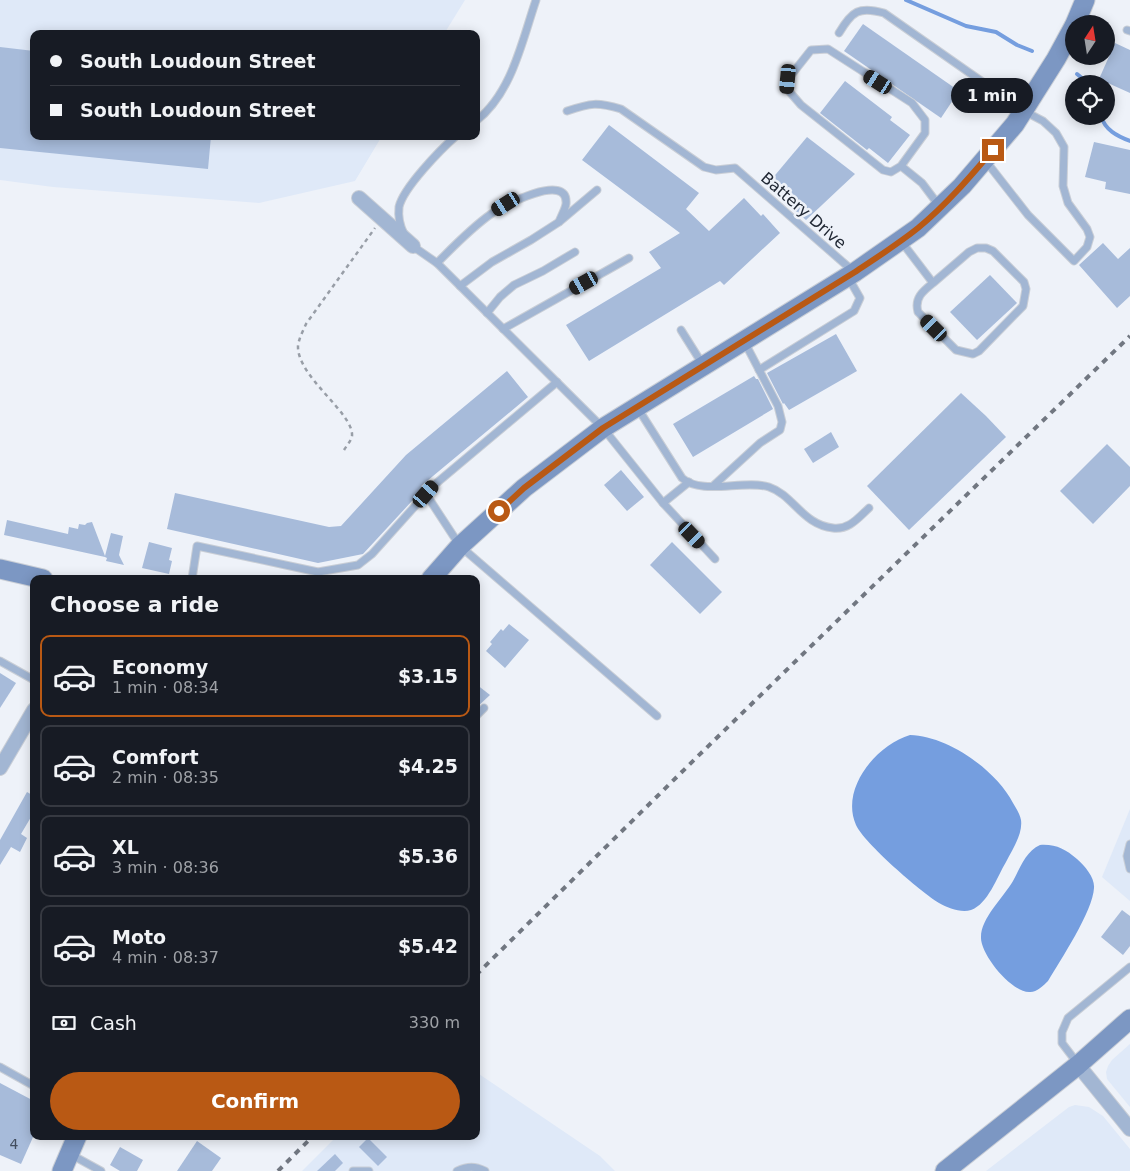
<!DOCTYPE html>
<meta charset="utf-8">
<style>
body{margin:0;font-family:"DejaVu Sans",sans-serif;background:#242831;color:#f1f3f6;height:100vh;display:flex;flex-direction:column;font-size:19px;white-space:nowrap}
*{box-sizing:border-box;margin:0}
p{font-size:16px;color:#9ea1a6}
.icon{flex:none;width:28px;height:28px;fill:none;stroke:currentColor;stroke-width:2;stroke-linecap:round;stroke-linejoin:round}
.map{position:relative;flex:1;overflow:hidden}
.drawer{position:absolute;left:30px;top:575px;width:450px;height:565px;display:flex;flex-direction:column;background:#171b24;border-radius:10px;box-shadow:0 2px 12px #0003}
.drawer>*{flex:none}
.guide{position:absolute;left:30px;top:30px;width:450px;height:110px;border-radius:10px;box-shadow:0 2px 12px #0003;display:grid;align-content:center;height:110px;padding:0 20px;background:#171b24}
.needle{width:32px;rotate:12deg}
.tools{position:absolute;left:1065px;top:15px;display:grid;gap:10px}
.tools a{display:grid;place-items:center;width:50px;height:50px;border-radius:50%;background:#171b24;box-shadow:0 2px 12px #0003;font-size:25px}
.end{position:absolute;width:22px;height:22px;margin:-11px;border:6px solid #b95914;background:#fff;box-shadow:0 0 0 2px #fff}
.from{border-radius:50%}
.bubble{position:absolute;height:35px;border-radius:18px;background:#171b24;box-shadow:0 2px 12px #0003;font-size:16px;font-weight:800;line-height:35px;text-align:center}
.car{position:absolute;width:15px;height:30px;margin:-15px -8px;border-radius:6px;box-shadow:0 0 4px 1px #0007;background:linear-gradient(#222 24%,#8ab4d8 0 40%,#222 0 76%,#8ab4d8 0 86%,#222 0)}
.guide b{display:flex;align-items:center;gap:18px;height:48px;font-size:19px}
.guide b+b{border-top:1px solid #363941}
.guide i{width:12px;height:12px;background:#f1f3f6}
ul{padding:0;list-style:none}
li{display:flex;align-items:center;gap:15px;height:82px;margin:0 10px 8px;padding:0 10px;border:2px solid #363941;border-radius:10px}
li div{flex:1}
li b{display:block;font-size:19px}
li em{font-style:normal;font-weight:800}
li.current{border-color:#b95914}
li>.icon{width:45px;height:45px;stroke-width:1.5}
h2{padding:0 20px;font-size:22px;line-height:60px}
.pay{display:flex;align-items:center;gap:12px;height:55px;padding:0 20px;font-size:19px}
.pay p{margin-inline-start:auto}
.primary-button{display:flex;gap:10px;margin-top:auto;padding:10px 20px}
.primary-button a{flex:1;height:58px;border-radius:30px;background:#b95914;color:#fff;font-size:20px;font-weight:800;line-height:58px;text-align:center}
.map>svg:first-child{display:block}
.built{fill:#dfe9f8}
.water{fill:#759edf}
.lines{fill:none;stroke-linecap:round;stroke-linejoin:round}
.stream{stroke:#759edf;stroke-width:4}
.building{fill:#a7bbda}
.lane-casing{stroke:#c9ced6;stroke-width:9}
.street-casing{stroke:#c9ced6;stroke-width:16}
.secondary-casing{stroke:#c9ced6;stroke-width:21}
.path{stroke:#989ea7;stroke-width:2.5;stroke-dasharray:4 4;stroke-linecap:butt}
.lane{stroke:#a2b6d3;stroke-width:7}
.street{stroke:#a2b6d3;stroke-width:14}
.secondary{stroke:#7c97c3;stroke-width:19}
.rail{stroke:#717781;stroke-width:4;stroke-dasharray:6 6;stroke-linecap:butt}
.route{stroke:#b95914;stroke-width:6}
.labels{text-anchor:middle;stroke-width:5;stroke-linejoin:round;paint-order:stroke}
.number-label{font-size:14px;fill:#424d5e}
.street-label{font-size:16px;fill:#212834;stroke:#eef2f9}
</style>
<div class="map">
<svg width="1130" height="1171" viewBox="0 0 1130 1171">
<rect width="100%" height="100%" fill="#eef2f9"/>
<g class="built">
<path d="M 0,0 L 465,0 L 444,34 L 34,34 L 34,136 L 382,136 L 355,181 L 259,203 L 53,187 L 0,180 Z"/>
<path d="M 1130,809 L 1130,901 L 1102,877 Z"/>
<path d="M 1130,1044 L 1130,1107 L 1107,1079 L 1106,1072 L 1108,1066 L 1112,1060 Z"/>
<path d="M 476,1072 L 600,1156 L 615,1171 L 302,1171 L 337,1136 L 476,1136 Z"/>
<path d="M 1075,1105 L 1089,1107 L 1103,1116 L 1130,1149 L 1130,1171 L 986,1171 L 1069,1107 Z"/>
</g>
<g class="water">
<path d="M 910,735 C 948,736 996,770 1013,803 C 1016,808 1020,814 1021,820 C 1023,834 1012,850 1006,862 C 997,877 988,904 971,910 C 961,913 948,908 939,903 C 921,892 864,843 856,825 C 840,789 876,745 910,735 Z"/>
<path d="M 1040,845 C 1056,844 1065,849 1077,859 C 1085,866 1095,878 1094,888 C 1093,911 1060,961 1048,981 C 1043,986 1036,993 1029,992 C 1011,992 980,954 981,937 C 981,918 1003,898 1013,881 C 1020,868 1026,851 1040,845 Z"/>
</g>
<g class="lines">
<g class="stream">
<path d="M 906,0 L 966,26 L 996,32 L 1017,45 L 1032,51"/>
<path d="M 1077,74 L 1089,84"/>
<path d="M 1101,116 C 1105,130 1117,136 1130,141"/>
</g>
</g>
<g class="building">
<path d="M 863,24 L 959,91 L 941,118 L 844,51 Z"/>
<path d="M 1115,43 L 1130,50 L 1130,93 L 1099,79 Z"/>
<path d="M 0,47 L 34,51 L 34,136 L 211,136 L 208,169 L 0,148 Z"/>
<path d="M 845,81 L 892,117 L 890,120 L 910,135 L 888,163 L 869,148 L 867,150 L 820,113 Z"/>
<path d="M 609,125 L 699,193 L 686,209 L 709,231 L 744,198 L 761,216 L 763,214 L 780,233 L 724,285 L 720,281 L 589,361 L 566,325 L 661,268 L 649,252 L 680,233 L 582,160 Z"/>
<path d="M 807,137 L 855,174 L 806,220 L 766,186 Z"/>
<path d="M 1094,142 L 1130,150 L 1130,194 L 1105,189 L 1106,182 L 1085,177 Z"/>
<path d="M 1103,243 L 1118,259 L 1130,248 L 1130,296 L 1117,308 L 1079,265 Z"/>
<path d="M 990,275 L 1017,303 L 977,340 L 950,312 Z"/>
<path d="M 836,334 L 857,371 L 789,410 L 784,403 L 783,404 L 767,373 Z"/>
<path d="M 507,371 L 528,397 L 421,486 L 424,488 L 363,554 L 318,563 L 167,529 L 175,493 L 329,527 L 341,526 L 406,455 Z"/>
<path d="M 754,376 L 756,379 L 758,379 L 773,409 L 693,457 L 673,424 Z"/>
<path d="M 961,393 L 986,416 L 1006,437 L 909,530 L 867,486 Z"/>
<path d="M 831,432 L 839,447 L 813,463 L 804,449 Z"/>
<path d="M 1107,444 L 1130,467 L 1130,486 L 1093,524 L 1060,491 Z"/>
<path d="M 621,470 L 644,497 L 627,511 L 604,485 Z"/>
<path d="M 7,520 L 68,534 L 69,527 L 78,529 L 79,524 L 85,525 L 87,523 L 92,522 L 105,556 L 111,533 L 123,536 L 119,555 L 124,565 L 106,561 L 107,558 L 105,557 L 4,535 Z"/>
<path d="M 149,542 L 172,548 L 169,560 L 172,561 L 169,574 L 142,568 Z"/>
<path d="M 672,542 L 722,592 L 700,614 L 650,565 Z"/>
<path d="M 509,624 L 529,640 L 505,668 L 486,651 L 492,644 L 490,642 L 501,629 L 503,631 Z"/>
<path d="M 0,673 L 16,683 L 0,708 Z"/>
<path d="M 476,684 L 490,695 L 476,708 Z"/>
<path d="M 27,792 L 34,796 L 34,812 L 21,834 L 27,838 L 20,852 L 11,847 L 0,865 L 0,840 Z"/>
<path d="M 1122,910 L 1130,916 L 1130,946 L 1123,955 L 1101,937 Z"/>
<path d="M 0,1083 L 34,1101 L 34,1135 L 21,1164 L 0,1155 Z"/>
<path d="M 368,1138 L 387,1157 L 378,1166 L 359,1147 Z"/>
<path d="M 197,1141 L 221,1158 L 212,1171 L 177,1171 Z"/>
<path d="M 120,1147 L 143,1160 L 137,1171 L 120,1171 L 110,1165 Z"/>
<path d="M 335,1154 L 343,1163 L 335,1171 L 317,1171 Z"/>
</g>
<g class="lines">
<g class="lane-casing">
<g id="lane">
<path d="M 1127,30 L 1130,31"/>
<path d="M 839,33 C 852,11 859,6 884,13 L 1024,111 L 1043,121 L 1056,133 L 1064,147 L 1063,186 L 1068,203 L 1087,229 L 1090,237 L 1087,247 L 1074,261 L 1028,215 L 985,160"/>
<path d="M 567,111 C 591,103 597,102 621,109 L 704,167 L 716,170 L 735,168 L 853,271"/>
<path d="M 476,121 C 512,93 522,41 536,0"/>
<path d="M 901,166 L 891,172 L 883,170 L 801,105 L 788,90 L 788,79 L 811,50 L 828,49 L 912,103 L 925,120 L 925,133 L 901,166 L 922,183 L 940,207"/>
<path d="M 404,234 C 400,226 398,216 399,207 C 403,188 441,149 456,136"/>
<path d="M 901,241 L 933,283 C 923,291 914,298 918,312 L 956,350 L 973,354 L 979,351 L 1023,306 L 1026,289 L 1024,282 L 993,251 L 986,248 L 977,248 L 969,252 L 933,283"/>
<path d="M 411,245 L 437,263 L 603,428 L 663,503 L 715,559"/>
<path d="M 437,263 C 454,246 471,228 491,214 C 502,206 569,171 566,204 C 565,210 561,216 559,222"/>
<path d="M 460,286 L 492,262 L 531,240 L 559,222 L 597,190"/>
<path d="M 487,313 L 500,297 L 514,285 L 543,271 L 575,252"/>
<path d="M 503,329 L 629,258"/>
<path d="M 681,330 L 703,365"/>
<path d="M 759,370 L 854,311 L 860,298 L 848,277"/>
<path d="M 637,407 L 682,478 C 702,496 744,479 769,487 C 793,495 803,525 833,528 C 849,530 858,518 869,508"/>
<path d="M 713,486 L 760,443 L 780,430 L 782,422 L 778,406 L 745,343"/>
<path d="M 426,494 L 460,546 L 657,716"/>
<path d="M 663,503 L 689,482"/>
<path d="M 192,579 L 197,546 L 318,572 L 358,565 L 372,554 L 433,486 L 557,382"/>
<path d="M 0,661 L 34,680"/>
<path d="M 476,716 L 484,708"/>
<path d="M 1130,844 L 1127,856 L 1130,869"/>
<path d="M 1078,1064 L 1062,1043 L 1062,1032 L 1068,1018 L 1130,967"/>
<path d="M 0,1067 L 34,1086"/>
<path d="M 70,1154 L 101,1171"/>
<path d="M 353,1171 L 369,1171"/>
<path d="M 457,1171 C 468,1166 475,1166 485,1171"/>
</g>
</g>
<g class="street-casing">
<g id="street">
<path d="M 359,198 L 413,246"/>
<path d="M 0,768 L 34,710"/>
<path d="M 1078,1065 L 1130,1129"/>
</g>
</g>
<g class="secondary-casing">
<g id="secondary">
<path d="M 1075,24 L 1085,0"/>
<path d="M 0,569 L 43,579"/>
<path d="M 431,579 L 460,546 L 524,488 L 603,428 L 855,272 L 918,228 L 962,186 L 1015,124 L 1056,59 L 1074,26"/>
<path d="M 62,1171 L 77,1136"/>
<path d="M 945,1171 L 1078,1065 L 1130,1019"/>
</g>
</g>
<path class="path" d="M 344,450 C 347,445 351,441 352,436 C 354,413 297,377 298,346 C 299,338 303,331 306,324 L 375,228"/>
<use href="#lane" class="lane"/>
<use href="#street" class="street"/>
<use href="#secondary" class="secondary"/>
<g class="rail">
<path d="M 476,975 L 695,759 L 1130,336"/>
<path d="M 278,1171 L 313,1136"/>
</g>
</g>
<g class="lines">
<path class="route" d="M 499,511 L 524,488 L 603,428 L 855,272 C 876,258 898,244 918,228 C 946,205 970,177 993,150"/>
</g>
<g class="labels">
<g class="number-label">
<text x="14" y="1149">4</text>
</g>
<g class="street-label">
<text transform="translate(804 210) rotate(41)" y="6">Battery Drive</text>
</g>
</g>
</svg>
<div class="tools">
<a><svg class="needle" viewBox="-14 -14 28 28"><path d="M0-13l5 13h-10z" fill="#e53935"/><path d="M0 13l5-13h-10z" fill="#9ea1a6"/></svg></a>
<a><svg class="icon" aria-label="locate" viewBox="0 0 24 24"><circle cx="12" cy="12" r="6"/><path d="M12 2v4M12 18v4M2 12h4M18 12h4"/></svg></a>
</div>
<i class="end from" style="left:499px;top:511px"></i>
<i class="end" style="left:993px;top:150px"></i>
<div class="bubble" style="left:951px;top:78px;width:82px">1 min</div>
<i class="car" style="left:788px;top:79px;rotate:185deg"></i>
<i class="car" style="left:878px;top:82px;rotate:302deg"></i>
<i class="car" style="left:506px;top:204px;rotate:238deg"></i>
<i class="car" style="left:584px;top:283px;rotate:241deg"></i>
<i class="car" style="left:934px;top:328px;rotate:315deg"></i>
<i class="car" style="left:426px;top:494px;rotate:41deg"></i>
<i class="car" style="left:692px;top:535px;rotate:136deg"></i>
<div class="guide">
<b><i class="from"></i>South Loudoun Street</b>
<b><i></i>South Loudoun Street</b>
</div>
<section class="drawer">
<h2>Choose a ride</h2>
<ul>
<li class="current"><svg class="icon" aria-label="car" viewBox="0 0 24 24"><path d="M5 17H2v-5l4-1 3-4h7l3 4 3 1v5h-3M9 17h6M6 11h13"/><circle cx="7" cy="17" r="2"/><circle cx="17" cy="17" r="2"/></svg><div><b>Economy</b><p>1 min · 08:34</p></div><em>$3.15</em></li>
<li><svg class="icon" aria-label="car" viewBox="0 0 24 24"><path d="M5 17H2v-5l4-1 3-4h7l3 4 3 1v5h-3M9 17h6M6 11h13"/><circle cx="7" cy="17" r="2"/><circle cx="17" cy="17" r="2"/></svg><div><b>Comfort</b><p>2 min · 08:35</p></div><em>$4.25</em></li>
<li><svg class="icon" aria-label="car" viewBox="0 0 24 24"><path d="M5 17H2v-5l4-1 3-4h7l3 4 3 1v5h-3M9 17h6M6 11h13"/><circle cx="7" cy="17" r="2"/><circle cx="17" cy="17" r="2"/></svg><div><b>XL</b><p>3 min · 08:36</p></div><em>$5.36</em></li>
<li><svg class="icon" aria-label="car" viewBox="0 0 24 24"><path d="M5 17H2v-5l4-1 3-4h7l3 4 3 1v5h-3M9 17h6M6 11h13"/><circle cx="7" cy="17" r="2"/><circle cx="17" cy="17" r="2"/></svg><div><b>Moto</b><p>4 min · 08:37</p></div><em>$5.42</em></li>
</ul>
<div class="pay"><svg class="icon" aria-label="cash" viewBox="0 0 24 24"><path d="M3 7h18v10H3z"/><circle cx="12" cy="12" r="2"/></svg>Cash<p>330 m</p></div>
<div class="primary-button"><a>Confirm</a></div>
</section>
</div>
